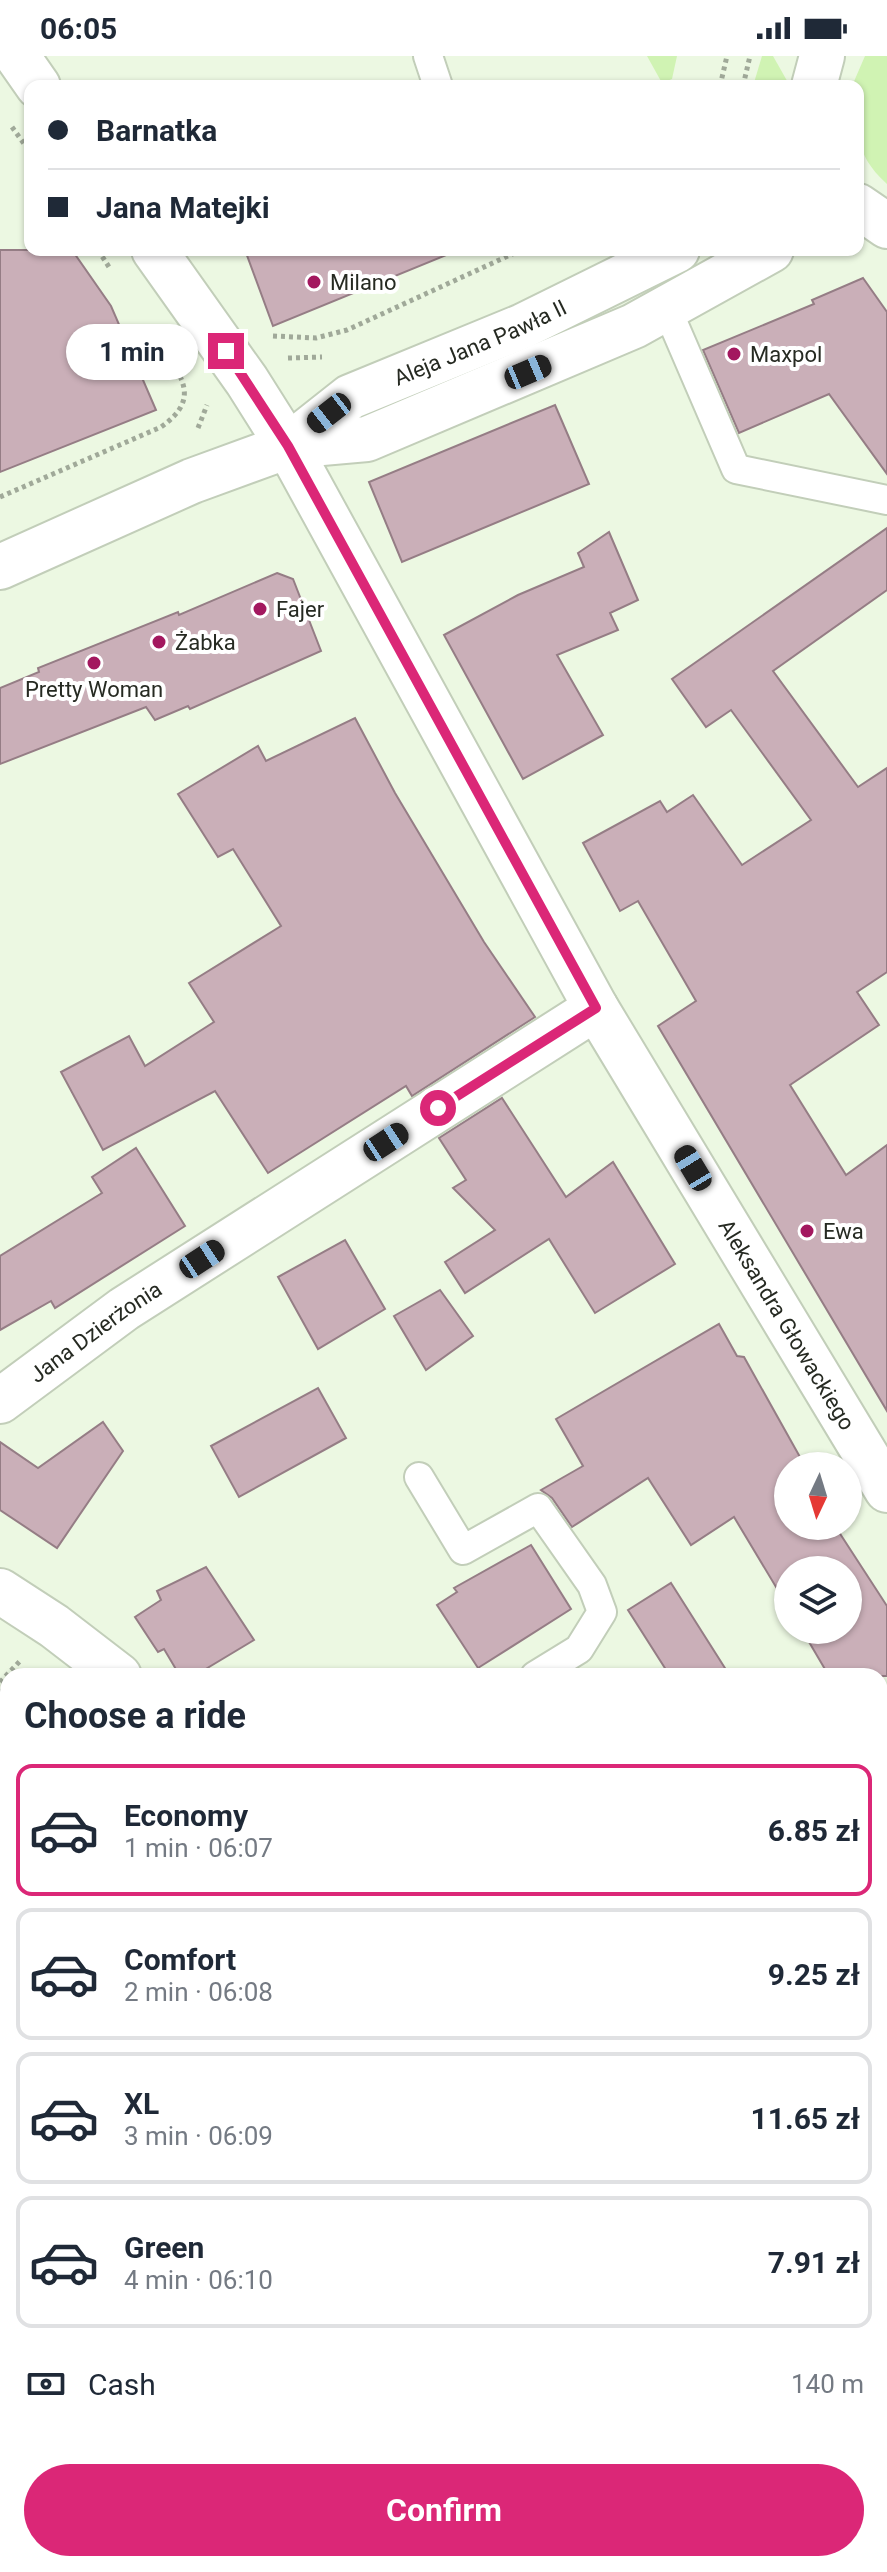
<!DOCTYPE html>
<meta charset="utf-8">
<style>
body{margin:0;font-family:Roboto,sans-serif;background:#f6f6f7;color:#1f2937;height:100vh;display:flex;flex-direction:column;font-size:30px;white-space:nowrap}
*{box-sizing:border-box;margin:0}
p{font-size:26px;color:#747a83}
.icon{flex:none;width:44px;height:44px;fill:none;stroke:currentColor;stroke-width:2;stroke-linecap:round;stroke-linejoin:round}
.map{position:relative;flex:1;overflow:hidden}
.details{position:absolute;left:0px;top:1612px;width:888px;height:904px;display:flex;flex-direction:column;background:#fff;border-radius:24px 24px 0 0;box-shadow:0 2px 6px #0004}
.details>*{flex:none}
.banner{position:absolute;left:24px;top:24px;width:840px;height:176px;border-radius:16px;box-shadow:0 2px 6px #0004;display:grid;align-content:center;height:176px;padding:0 24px;background:#fff}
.needle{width:52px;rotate:184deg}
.controls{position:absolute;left:774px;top:1396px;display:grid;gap:16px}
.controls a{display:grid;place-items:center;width:88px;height:88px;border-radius:50%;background:#fff;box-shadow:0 2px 6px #0004;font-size:40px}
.end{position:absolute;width:36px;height:36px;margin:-18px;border:10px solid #db2777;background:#fff;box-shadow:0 0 0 4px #fff}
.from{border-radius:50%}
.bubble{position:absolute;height:56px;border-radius:28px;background:#fff;box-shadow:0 2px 6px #0004;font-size:26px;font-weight:700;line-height:56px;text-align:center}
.car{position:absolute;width:24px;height:48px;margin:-24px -12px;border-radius:10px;box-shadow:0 0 6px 2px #0007;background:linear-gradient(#222 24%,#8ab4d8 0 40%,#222 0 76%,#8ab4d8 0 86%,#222 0)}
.banner b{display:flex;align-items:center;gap:28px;height:76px;font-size:30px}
.banner b+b{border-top:2px solid #e0e1e3}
.banner i{width:20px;height:20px;background:#1f2937}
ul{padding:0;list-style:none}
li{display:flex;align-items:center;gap:24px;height:132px;margin:0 16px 12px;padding:0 8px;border:4px solid #e0e1e3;border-radius:16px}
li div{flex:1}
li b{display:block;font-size:30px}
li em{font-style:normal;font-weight:700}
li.active{border-color:#db2777}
li>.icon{width:72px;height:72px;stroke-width:1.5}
h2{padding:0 24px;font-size:36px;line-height:96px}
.pay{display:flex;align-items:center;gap:20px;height:88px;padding:0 24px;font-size:30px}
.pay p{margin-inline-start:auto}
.primary-button{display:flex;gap:16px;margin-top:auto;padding:16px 24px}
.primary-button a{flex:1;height:92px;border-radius:48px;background:#db2777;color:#fff;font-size:32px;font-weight:700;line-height:92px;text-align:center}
.status{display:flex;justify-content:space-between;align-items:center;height:56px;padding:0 40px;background:#fff;direction:ltr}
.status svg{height:22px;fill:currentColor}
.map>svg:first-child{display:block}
.green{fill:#d0f3b3}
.building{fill:#caafb8;stroke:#957d85;stroke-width:2}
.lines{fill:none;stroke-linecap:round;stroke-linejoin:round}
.service-casing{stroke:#c2ceb9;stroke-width:32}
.minor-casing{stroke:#c2ceb9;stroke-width:48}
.secondary-casing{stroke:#c2ceb9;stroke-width:48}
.path{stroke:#a0a999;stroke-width:5;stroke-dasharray:4 4;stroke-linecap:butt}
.service{stroke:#fff;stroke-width:28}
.minor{stroke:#fff;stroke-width:44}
.secondary{stroke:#fff;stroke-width:44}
.route{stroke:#db2777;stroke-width:10}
.poi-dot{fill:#a3185f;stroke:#fff;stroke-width:3}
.labels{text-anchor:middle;stroke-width:8;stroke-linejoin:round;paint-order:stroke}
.poi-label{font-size:22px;fill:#262a22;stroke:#fff;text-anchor:start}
.street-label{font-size:22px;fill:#262a22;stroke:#fff}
</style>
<div class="status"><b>06:05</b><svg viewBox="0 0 49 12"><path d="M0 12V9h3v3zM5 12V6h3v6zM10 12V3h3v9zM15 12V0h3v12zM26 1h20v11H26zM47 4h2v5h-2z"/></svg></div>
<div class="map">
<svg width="887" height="2516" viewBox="0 0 887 2516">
<rect width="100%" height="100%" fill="#ecf8e2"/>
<g class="green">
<path d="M 647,0 L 677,0 L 672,23 L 662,27 Z"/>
<path d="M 762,0 L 773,0 L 790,30 L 753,30 Z"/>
<path d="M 865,0 L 887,0 L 887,128 C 852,96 858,74 858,30 L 852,30 Z"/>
</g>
<g class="building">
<path d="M 0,194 L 72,194 L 111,250 L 156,354 L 0,416 Z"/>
<path d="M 245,194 L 456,194 L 456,195 L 273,270 Z"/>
<path d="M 863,222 L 887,256 L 887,418 L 829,338 L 739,377 L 703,294 L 814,248 L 812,244 Z"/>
<path d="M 555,349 L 589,428 L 402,506 L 369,426 Z"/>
<path d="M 887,472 L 887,534 L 773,615 L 858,731 L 887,712 L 887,916 L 857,936 L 879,969 L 790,1029 L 846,1119 L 887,1089 L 887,1355 L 658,970 L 696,945 L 638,845 L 620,855 L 583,787 L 660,745 L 667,756 L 693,739 L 742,809 L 811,764 L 731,654 L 706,671 L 672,623 Z"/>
<path d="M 609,476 L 638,544 L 610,557 L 618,574 L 557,599 L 603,679 L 523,723 L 444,579 L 518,539 L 584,511 L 578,497 Z"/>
<path d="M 277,517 L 293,523 L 321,595 L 190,653 L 188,650 L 155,664 L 146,651 L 0,708 L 0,632 L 39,616 L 38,612 L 178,556 L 179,559 Z"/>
<path d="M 355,662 L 395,737 L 484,886 L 535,961 L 412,1040 L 406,1030 L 268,1117 L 215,1035 L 103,1094 L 61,1016 L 129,980 L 145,1010 L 214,966 L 189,927 L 281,870 L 233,793 L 218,801 L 178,738 L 258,690 L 266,705 Z"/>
<path d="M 502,1042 L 566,1141 L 613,1106 L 675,1208 L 595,1257 L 549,1183 L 465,1237 L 445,1206 L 495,1174 L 453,1132 L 466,1124 L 439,1082 Z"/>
<path d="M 136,1092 L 185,1170 L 55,1252 L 51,1245 L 0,1274 L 0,1200 L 102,1137 L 92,1121 Z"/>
<path d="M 345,1184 L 385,1253 L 318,1293 L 278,1221 Z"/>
<path d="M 440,1234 L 473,1280 L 426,1314 L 394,1260 Z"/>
<path d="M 719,1268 L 737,1300 L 744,1301 L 805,1410 L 788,1410 L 788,1470 L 835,1470 L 887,1550 L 887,1620 L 829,1620 L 802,1574 L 848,1574 L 848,1514 L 788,1514 L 788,1551 L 734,1461 L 691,1489 L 648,1422 L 572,1471 L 552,1442 L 541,1434 L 583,1410 L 556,1363 Z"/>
<path d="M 318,1332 L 346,1382 L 239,1441 L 211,1390 Z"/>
<path d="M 103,1366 L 123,1395 L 57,1492 L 0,1454 L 0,1386 L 38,1412 Z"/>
<path d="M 531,1489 L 571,1553 L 478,1612 L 437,1549 L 457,1536 L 454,1532 Z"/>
<path d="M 206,1511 L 254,1584 L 194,1620 L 180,1620 L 164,1593 L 158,1596 L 135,1561 L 161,1544 L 157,1535 Z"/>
<path d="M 671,1527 L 730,1620 L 670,1620 L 628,1554 Z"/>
</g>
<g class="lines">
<g class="service-casing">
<g id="service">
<path d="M 428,0 L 438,30"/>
<path d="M 667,253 L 736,413 L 887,444"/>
<path d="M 419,1421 L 463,1494 L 538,1452 L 592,1529 L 602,1556 L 579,1593 L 535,1620"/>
<path d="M 0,2284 L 8,2284"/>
</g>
</g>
<g class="minor-casing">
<g id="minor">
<path d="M 17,0 L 38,30"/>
<path id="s1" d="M 154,194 L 247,325 L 288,390 L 596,952 L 887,1434"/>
<path id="s2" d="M 0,1345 L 124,1253 L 596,952"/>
<path d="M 0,1535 L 54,1570 L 119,1620"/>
<path d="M 880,2009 L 887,2007"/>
<path d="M 0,2096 L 8,2097"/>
<path d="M 457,2508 L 467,2516"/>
</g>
</g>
<g class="secondary-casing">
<g id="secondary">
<path d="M 814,30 L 822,0"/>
<path d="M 858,150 L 887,170"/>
<path id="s3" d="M 288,390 L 350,341 L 523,270 L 677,194"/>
<path d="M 0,511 L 192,425 L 288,390 L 367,383 L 634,270 L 771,194"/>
</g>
</g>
<g class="path">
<path d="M 720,30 L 727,0"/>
<path d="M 743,30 L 750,0"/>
<path d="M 12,71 L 30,96"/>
<path d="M 98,194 L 109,211"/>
<path d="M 273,280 L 316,282 L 347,274 L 521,194"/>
<path d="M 288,302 L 322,301"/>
<path d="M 198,372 L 207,349"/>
<path d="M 0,441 L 161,371 C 204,341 179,317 155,283"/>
<path d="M 0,1626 L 21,1604"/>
<path d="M 0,1633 L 8,1657"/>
<path d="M 0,1867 L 8,1857"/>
<path d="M 0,1929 L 8,1949"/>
<path d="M 325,2516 L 325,2508"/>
</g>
<use href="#service" class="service"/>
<use href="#minor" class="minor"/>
<use href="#secondary" class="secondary"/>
</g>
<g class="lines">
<path class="route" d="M 226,295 L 288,390 L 596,952 L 438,1052"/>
</g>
<g class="poi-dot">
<circle cx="314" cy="226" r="8"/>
<circle cx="734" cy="298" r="8"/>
<circle cx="260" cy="553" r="8"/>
<circle cx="159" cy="586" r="8"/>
<circle cx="94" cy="607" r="8"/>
<circle cx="807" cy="1175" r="8"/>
</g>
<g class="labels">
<g class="poi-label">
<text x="330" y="234">Milano</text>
<text x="750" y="306">Maxpol</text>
<text x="276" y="561">Fajer</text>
<text x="175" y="594">Żabka</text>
<text x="94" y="641" text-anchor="middle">Pretty Woman</text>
<text x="823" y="1183">Ewa</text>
</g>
<g class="street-label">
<text dy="8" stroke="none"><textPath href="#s3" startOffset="220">Aleja Jana Pawła II</textPath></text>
<text dy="8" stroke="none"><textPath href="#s1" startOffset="1248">Aleksandra Głowackiego</textPath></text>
<text dy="8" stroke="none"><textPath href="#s2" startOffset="118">Jana Dzierżonia</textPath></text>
</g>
</g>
</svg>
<div class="controls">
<a><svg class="needle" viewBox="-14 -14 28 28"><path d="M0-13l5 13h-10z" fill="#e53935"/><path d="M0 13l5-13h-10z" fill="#747a83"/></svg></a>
<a><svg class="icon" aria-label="layers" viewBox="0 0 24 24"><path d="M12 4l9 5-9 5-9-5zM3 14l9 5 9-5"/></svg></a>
</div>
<i class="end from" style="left:438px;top:1052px"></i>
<i class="end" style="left:226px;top:295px"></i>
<div class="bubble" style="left:66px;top:268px;width:132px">1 min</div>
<i class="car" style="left:528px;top:316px;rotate:67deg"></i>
<i class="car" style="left:329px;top:357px;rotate:232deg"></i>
<i class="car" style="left:386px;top:1086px;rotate:57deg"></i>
<i class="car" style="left:693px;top:1112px;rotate:329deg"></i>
<i class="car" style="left:202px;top:1203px;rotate:57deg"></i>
<div class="banner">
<b><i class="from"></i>Barnatka</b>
<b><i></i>Jana Matejki</b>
</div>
<section class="details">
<h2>Choose a ride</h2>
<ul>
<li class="active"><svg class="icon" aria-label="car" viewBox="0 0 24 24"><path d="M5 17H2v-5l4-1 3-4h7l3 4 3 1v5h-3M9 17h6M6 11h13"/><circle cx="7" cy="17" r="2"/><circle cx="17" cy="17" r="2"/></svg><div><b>Economy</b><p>1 min · 06:07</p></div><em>6.85 zł</em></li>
<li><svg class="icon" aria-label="car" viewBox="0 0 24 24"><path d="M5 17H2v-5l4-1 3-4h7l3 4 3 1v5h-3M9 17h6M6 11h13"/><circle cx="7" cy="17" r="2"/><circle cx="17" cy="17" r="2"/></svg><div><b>Comfort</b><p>2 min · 06:08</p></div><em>9.25 zł</em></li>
<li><svg class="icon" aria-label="car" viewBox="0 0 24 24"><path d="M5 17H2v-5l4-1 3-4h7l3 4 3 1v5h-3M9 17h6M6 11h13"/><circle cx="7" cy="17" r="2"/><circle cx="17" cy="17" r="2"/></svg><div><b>XL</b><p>3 min · 06:09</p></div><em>11.65 zł</em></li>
<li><svg class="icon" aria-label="car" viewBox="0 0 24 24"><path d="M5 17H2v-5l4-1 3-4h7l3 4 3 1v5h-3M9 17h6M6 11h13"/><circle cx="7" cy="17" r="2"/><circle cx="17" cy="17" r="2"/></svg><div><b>Green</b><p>4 min · 06:10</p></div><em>7.91 zł</em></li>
</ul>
<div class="pay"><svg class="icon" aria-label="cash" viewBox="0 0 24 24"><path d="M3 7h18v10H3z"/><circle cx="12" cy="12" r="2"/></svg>Cash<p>140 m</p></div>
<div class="primary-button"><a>Confirm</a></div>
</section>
</div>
